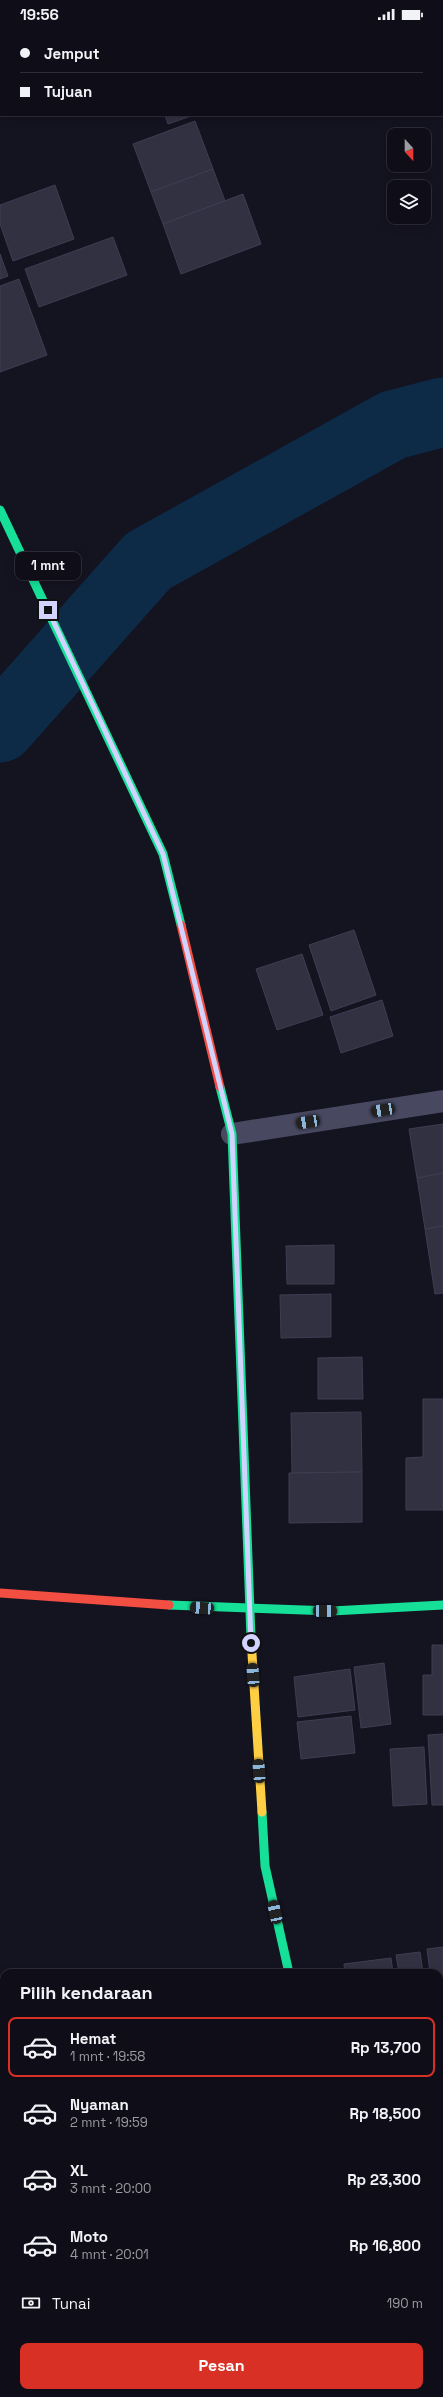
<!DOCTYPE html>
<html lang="id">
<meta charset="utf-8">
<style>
body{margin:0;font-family:"Space Grotesk",sans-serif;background:#181721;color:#f1f3f6;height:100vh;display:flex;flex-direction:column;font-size:15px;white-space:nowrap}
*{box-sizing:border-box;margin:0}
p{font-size:13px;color:#9b9ca2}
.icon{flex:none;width:22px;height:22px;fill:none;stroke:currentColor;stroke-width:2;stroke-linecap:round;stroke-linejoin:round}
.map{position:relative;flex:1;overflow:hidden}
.details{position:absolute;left:0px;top:1941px;width:443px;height:428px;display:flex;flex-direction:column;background:#0f0e18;border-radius:12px 12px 0 0;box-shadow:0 2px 10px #0003,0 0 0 1px #2f2e37}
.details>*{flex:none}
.banner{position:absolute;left:0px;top:0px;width:443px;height:88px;box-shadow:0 2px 10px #0003,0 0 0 1px #2f2e37;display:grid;align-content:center;height:88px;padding:0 20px;background:#0f0e18}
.needle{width:26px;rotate:159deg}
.controls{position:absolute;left:387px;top:100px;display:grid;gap:8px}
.controls a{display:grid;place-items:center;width:44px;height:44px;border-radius:8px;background:#0f0e18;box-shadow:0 2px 10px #0003,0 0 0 1px #2f2e37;font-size:20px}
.end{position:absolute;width:18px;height:18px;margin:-9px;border:5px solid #d2d2ff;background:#111;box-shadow:0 0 0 2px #111}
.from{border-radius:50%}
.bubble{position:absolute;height:28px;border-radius:8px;background:#0f0e18;box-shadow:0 2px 10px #0003,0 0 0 1px #2f2e37;font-size:13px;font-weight:700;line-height:28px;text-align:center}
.car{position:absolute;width:12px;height:24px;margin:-12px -6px;border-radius:5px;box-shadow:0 0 3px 1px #0007;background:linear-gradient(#222 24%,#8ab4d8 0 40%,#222 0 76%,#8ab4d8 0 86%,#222 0)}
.banner b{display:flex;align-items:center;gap:14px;height:38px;font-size:15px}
.banner b+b{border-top:1px solid #2f2e37}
.banner i{width:10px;height:10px;background:#f1f3f6}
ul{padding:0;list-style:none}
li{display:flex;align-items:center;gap:12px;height:60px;margin:0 8px 6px;padding:0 12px;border:2px solid transparent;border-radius:8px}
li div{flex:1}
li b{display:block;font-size:15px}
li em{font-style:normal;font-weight:700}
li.selected{border-color:#d93025}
li>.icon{width:36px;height:36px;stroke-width:1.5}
h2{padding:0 20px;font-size:18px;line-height:48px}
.pay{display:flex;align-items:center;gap:10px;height:44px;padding:0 20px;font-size:15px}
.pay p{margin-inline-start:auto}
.primary-button{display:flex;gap:8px;margin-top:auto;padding:8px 20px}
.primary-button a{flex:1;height:46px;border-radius:8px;background:#d93025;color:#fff;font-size:16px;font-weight:700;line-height:46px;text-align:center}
.status{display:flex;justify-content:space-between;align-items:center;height:28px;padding:0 20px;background:#0f0e18;direction:ltr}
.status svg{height:11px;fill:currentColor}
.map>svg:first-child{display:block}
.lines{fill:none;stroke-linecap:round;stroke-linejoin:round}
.river{stroke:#0d2a47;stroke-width:69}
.building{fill:#323142;stroke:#3e3e53}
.street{stroke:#484961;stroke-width:22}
.fast{stroke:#16e098;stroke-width:9}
.slow{stroke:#ffcf43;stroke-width:9}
.jam{stroke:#f24e42;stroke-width:9}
.route{stroke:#d2d2ff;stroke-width:5}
</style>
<div class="status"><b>19:56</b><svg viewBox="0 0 49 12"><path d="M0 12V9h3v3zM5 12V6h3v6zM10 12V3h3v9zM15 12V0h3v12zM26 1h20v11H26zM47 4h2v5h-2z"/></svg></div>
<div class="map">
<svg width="443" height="2369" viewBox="0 0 443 2369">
<rect width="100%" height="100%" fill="#141320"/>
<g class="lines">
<path class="river" d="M 0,700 L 148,533 L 393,397 L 443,384"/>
</g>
<g class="building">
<path d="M 135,0 L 203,0 L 203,1 L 136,1 Z"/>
<path d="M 165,87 L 194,87 L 168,96 Z"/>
<path d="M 195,93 L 213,141 L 151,164 L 133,116 Z"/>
<path d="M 213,141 L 225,173 L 163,196 L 151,164 Z"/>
<path d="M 55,157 L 74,211 L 13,233 L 0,196 L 0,177 Z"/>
<path d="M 243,166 L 261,216 L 181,246 L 163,196 Z"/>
<path d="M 113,209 L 127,247 L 39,279 L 25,241 Z"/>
<path d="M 0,226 L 8,248 L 0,251 Z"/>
<path d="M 19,251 L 47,327 L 0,344 L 0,258 Z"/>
<path d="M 354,902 L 376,967 L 331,983 L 309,917 Z"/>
<path d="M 302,926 L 323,987 L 277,1002 L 256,941 Z"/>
<path d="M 382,972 L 393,1008 L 341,1025 L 330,989 Z"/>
<path d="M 443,1096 L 443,1145 L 417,1150 L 409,1101 Z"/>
<path d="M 443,1145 L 443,1198 L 425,1201 L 417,1150 Z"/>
<path d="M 443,1198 L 443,1265 L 435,1266 L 425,1201 Z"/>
<path d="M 334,1217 L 334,1256 L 287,1256 L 286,1218 Z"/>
<path d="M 331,1266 L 331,1309 L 281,1310 L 280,1267 Z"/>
<path d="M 362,1329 L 363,1371 L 318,1371 L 318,1330 Z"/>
<path d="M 423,1371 L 443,1371 L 443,1482 L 406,1482 L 406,1430 L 423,1429 Z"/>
<path d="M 361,1384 L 362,1444 L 292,1445 L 291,1385 Z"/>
<path d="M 362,1444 L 362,1494 L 289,1495 L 289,1445 Z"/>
<path d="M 432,1617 L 443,1617 L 443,1687 L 423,1687 L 423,1647 L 432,1647 Z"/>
<path d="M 384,1635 L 391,1696 L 361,1700 L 354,1639 Z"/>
<path d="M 350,1641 L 355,1682 L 298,1689 L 294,1649 Z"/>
<path d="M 351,1688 L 355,1725 L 301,1731 L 297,1694 Z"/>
<path d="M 443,1706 L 443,1777 L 432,1777 L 428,1707 Z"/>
<path d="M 424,1719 L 427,1776 L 393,1778 L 390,1721 Z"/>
<path d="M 443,1919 L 443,1979 L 439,1980 L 439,1945 L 430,1945 L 427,1921 Z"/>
<path d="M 420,1924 L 423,1945 L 399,1945 L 396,1927 Z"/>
<path d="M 391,1930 L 393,1945 L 345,1945 L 344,1936 Z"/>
</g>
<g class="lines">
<g class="street">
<path d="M 18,1 L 22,0"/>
<path d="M 0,5 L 1,5"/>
<path d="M 232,1106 L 443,1073"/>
<path d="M 397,2365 L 397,2369"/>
</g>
<g class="fast">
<path d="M 0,482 L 163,826 L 181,897"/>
<path d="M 220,1059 L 232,1106 L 251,1610"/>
<path d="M 169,1577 L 332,1583 L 443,1577"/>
<path d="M 262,1784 L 265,1838 L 289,1945"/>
</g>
<path class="slow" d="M 251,1610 L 262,1784"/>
<g class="jam">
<path d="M 181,897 L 220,1059"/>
<path d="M 0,1565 L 169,1577"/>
</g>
</g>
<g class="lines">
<path class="route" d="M 48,582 L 163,826 L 232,1106 L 251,1615"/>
</g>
</svg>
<div class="controls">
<a><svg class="needle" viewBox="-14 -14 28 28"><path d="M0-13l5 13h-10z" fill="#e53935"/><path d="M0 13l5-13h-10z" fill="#9b9ca2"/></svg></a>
<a><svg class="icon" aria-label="layers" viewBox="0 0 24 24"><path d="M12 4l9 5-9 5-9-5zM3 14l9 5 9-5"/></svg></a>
</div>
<i class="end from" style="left:251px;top:1615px"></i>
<i class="end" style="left:48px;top:582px"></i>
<div class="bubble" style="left:15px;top:524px;width:66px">1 mnt</div>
<i class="car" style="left:383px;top:1082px;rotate:261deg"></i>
<i class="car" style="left:308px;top:1094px;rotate:261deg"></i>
<i class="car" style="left:202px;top:1580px;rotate:274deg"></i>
<i class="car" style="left:325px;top:1583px;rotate:90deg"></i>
<i class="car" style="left:253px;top:1647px;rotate:356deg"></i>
<i class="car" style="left:259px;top:1743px;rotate:356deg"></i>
<i class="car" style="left:275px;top:1884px;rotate:348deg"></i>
<div class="banner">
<b><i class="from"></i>Jemput</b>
<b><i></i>Tujuan</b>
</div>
<section class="details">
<h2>Pilih kendaraan</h2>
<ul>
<li class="selected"><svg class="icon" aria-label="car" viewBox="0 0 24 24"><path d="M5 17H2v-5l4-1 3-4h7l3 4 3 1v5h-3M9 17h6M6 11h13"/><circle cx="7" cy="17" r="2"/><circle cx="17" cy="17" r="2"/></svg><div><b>Hemat</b><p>1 mnt · 19:58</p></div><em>Rp 13,700</em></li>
<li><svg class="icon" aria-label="car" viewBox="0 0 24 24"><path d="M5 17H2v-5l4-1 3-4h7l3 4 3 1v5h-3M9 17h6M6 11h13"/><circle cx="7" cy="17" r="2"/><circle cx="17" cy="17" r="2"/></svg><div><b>Nyaman</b><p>2 mnt · 19:59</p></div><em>Rp 18,500</em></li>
<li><svg class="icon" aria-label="car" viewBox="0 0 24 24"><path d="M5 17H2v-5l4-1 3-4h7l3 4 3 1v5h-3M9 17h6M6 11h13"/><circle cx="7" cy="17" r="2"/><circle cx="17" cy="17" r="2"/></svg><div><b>XL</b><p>3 mnt · 20:00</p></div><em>Rp 23,300</em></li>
<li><svg class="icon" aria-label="car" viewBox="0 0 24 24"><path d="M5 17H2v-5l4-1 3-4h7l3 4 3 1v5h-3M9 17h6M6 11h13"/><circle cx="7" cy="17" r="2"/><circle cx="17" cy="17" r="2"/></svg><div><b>Moto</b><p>4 mnt · 20:01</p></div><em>Rp 16,800</em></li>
</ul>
<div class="pay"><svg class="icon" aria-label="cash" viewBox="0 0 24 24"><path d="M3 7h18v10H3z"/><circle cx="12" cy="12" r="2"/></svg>Tunai<p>190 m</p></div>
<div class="primary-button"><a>Pesan</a></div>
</section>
</div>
